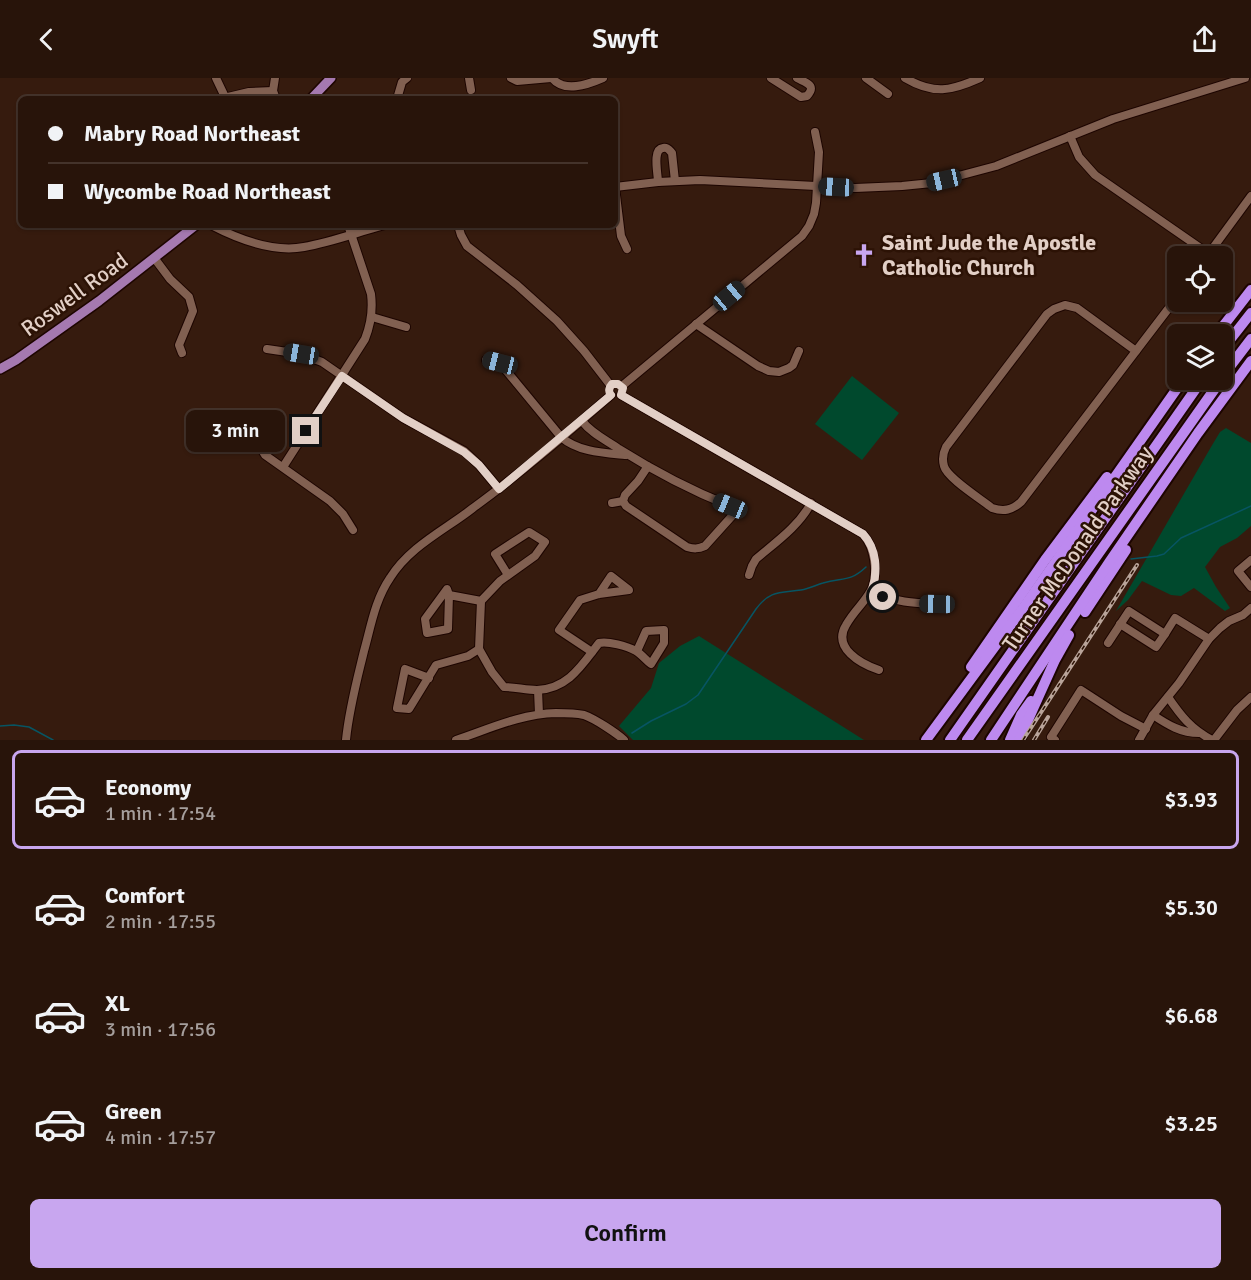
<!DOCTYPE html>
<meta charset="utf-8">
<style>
body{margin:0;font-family:Signika,sans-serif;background:#301d13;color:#f1f3f6;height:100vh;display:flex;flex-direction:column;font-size:22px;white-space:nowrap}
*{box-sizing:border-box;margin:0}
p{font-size:20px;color:#a59e9c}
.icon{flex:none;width:33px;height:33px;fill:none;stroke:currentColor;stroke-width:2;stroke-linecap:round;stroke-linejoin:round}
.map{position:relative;height:662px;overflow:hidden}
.drawer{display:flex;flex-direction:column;background:#28140a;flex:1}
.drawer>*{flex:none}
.hud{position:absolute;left:18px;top:18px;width:600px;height:132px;border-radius:9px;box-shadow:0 2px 4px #0004,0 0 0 2px #44332b;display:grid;align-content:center;height:132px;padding:0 30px;background:#28140a}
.fabs{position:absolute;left:1167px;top:168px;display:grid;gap:12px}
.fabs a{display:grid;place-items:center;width:66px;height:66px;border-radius:9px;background:#28140a;box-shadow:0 2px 4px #0004,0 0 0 2px #44332b;font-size:30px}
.end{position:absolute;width:27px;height:27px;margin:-14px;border:8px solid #e2cfc6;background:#111;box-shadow:0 0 0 3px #111}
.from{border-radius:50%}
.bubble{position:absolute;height:42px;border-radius:9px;background:#28140a;box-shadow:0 2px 4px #0004,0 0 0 2px #44332b;font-size:20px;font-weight:600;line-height:42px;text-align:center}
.car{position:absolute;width:18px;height:36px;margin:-18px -9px;border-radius:8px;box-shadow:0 0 4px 2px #0007;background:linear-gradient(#222 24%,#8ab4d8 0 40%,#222 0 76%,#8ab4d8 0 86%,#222 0)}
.hud b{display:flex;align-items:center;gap:21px;height:57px;font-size:22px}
.hud b+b{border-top:2px solid #44332b}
.hud i{width:15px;height:15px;background:#f1f3f6}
ul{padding:10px 0 0;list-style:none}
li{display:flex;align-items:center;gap:18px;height:99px;margin:0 12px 9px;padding:0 18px;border:3px solid transparent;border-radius:9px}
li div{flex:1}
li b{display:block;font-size:22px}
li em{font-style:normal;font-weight:600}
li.current{border-color:#c8a6ef}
li>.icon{width:54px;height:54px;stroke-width:1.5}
.action{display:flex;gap:12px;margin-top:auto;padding:12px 30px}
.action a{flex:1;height:69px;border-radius:9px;background:#c8a6ef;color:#111;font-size:24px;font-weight:600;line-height:69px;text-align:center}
header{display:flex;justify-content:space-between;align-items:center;height:78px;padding:0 30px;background:#28140a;font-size:27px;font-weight:600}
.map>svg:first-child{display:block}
.green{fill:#00492d}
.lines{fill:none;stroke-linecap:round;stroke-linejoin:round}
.stream{stroke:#075563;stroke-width:1.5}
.minor-casing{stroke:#1d0500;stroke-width:10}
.major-casing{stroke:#1d0500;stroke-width:12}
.highway-casing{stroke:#1d0500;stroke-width:14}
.minor{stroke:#816051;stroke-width:8}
.major{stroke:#a579b0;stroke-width:9}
.highway{stroke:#bd89ef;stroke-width:10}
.rail-casing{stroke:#b9a49a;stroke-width:4}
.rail{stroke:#2c1205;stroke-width:1.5;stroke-dasharray:4.5;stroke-linecap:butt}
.route{stroke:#e2cfc6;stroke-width:8}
.labels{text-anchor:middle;stroke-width:5;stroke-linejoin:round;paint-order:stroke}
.poi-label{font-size:22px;font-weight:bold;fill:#e2cfc6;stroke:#2c1205;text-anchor:start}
.street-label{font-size:22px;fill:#e2cfc6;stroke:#2c1205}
</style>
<header><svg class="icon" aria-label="back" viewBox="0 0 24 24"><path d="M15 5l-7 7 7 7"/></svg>Swyft<svg class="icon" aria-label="share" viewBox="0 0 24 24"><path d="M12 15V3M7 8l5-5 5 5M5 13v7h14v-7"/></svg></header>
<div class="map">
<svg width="1251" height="662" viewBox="0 0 1251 662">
<rect width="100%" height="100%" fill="#361b0e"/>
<g class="green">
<path d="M 852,298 L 899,335 L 862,382 L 815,346 Z"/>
<path d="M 1226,350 L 1251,365 L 1251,448 L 1237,460 L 1220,469 L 1205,489 L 1216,509 L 1230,530 L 1225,533 L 1194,510 L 1181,518 L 1171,517 L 1142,503 L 1128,522 L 1116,533 L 1211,369 L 1220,354 Z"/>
<path d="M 699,558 L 864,662 L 633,662 L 619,648 L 651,610 L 659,585 L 680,568 Z"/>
</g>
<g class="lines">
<g class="stream">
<path d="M 1131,481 L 1157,478 L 1164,476 L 1181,460 L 1251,428"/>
<path d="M 0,648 L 14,647 L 29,649 L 53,662"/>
<path d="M 632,655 L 651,643 L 686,626 L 698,617 L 756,531 C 770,512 780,515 801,512 C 809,511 816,507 823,505 C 842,499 849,505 866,489"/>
</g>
<g class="minor-casing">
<g id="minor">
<path d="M 216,0 L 226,21"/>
<path d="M 275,0 L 273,13 L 276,21"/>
<path d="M 469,0 L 471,12"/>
<path d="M 511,0 L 517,3 L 551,0"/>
<path d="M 552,0 C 564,15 587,7 603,0"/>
<path d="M 771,0 L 801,19 L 807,18 C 817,7 806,5 797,0"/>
<path d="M 866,0 L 888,16"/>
<path d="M 905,0 C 934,17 951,13 980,0"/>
<path d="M 226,21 L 228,19 L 249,14 L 273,13"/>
<path d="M 397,21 L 402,4 L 407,0"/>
<path d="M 1070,58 L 1079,79 L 1095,97 L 1209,176"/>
<path d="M 658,104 C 658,96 652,71 663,70 C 668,69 669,72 672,75 L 675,103"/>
<path d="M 211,147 C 238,161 273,175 304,169 C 332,164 358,154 385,147"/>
<path d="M 458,147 L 461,157 L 467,168 L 517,207 L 557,243 L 584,273 L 611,308"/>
<path d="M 627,171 L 621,158 L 615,109 L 658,104 L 700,102 L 855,110 L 902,108 L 932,105 L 996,88 L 1113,41 L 1245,0"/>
<path d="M 1207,178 L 1251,118"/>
<path d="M 155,181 L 170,201 L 189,219 L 193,233 L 179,267 L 182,275"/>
<path d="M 1065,227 L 1077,230 L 1136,273 L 1021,424 C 1012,432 1004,434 992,430 C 981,421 947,400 944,388 C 942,381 943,375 946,369 L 1047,236 L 1054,231 Z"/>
<path d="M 372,239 L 406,249"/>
<path d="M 696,246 L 758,288 L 769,293 L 779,294 L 789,290 L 793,287 L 799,273"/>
<path d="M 267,271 L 301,276 L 322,284 L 403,340 L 464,373 L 479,387 L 499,411"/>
<path d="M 1136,273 L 1178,218"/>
<path d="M 486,282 L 500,285 L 561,359 C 578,374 604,375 625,377"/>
<path d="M 622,308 L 802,158 L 809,148 L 814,136 L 816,125 L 819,74 L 815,54"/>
<path d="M 621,317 L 863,456 C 870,464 872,471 874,481 C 880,517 861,521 846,547 C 832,570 861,586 879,592"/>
<path d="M 582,343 C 591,355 606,362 619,371 C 654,393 690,412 730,428 L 733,432 L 732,438 L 705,468 C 698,471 694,471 687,469 L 626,428 L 623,423 L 625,417 L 638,403 L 648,388"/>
<path d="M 259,367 L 265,377 L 330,423 L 343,436 L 353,452"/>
<path d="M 283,389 L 365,261 C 371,246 373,232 371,216 L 348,147"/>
<path d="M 612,425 L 623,423"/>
<path d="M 1251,482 L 1238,493 L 1251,509"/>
<path d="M 749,497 L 752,488 L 756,481 C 776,464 799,448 811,425"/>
<path d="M 872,512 C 899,527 919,525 950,526"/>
<path d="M 449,517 L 447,511 L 425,541 L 427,555 L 448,551 L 449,517 L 481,523 L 500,503 L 535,478 L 545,464 L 529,454 L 495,476 L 508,497"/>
<path d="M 1120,546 L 1156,569 L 1165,556"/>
<path d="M 1108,565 L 1129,533 L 1165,556 L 1175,540 L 1209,561"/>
<path d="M 479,571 L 481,523"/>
<path d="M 592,574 L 559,552 L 580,522 L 599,516 L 629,512 L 611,498 L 599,516"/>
<path d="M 429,600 L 405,591 L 397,630 L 409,631 L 436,587 L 468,578 L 479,571 L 492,594 L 504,609 C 515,609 526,612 537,612 C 568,611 582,587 599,565 C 608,563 627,568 636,573 C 641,576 646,582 651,586 L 664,565 L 664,552 L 646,553 L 637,573"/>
<path d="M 538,612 L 539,636"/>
<path d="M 1168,619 C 1181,638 1191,651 1212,662"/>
<path d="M 1153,637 C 1168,647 1181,655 1199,655"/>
<path d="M 346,662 C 349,631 357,602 364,573 C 371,548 375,522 390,500 C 410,468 445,452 473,430 C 521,395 566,356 611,317"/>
<path d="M 456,662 C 489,651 520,636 556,635 C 564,635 575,635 584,637 C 595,641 615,654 624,662"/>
<path d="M 1055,662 L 1051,659 L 1053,656 L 1081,612 L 1121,638 L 1146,651"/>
<path d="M 1139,662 L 1153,637 L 1179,605 L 1209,561 L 1220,550 L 1229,543 L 1243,537 L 1251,530"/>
<path d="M 1214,662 L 1237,632 L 1251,619"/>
</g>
</g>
<g class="major-casing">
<g id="major">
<path d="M 311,21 L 331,0"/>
<path d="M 0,291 L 16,282 L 99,223 L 196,147"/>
</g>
</g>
<g class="highway-casing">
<g id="highway">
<path d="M 1217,256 L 1251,212"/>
<path d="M 1222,272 L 1251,235"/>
<path d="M 1222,299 L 1251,261"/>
<path d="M 1085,534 L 1126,472"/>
<path d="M 971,589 L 1045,482 L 1107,399"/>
<path d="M 926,662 L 1021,533 L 1183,302"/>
<path d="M 950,662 L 1202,302"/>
<path d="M 967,662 L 1221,302"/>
<path d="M 991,662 L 1110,483 L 1198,355 L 1251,283"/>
<path d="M 1010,662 L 1021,637 L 1031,623"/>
<path d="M 1019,662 L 1055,582 L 1069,557"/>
</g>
</g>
<use href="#minor" class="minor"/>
<use href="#major" class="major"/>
<use href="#highway" class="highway"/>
<g class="rail-casing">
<g id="rail">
<path d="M 1023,662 L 1137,487"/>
<path d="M 1034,662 L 1048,639"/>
</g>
</g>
<use href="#rail" class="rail"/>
</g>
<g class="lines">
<path class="route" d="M 306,353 L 342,298 L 403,340 L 464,374 L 479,387 L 499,411 L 611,317 C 608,314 609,309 612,306 L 618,306 L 623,310 L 621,317 L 863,456 C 877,471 878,493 872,512 L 883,519"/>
</g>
<defs>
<g id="church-bare" transform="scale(1.8)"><path d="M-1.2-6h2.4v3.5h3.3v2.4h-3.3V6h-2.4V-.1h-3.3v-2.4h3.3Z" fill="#c8a6ef" stroke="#2c1205" stroke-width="2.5" paint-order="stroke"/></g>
</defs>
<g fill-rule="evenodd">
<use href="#church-bare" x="864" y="177"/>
</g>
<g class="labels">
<g class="poi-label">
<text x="882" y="172">Saint Jude the Apostle<tspan x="882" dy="25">Catholic Church</tspan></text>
</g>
<g class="street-label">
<text transform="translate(74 216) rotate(-36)" y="8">Roswell Road</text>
<text transform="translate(1077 470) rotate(-55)" y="8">Turner McDonald Parkway</text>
</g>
</g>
</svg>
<div class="fabs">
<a><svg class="icon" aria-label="locate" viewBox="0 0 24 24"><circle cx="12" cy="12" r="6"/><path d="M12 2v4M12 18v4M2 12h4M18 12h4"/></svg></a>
<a><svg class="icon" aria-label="layers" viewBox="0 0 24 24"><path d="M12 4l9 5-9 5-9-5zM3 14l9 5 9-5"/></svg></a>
</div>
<i class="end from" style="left:883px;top:519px"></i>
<i class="end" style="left:306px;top:353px"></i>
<div class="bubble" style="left:186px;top:332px;width:99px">3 min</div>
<i class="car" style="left:944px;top:102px;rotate:257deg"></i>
<i class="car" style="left:836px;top:109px;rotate:273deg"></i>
<i class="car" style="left:729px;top:218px;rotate:50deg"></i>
<i class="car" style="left:301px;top:276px;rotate:279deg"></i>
<i class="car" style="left:500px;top:285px;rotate:284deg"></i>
<i class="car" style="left:730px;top:428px;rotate:292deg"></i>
<i class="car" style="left:937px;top:526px;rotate:271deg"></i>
<div class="hud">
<b><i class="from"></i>Mabry Road Northeast</b>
<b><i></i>Wycombe Road Northeast</b>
</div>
</div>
<section class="drawer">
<ul>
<li class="current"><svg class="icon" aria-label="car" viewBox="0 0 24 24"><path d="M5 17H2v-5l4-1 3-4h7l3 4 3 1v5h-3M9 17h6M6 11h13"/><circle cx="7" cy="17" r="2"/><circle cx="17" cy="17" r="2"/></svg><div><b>Economy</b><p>1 min · 17:54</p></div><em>$3.93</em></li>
<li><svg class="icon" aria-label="car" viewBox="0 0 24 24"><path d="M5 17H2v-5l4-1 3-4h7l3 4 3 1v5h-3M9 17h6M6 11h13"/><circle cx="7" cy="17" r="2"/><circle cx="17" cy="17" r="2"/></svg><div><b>Comfort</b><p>2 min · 17:55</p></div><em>$5.30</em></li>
<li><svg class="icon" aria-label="car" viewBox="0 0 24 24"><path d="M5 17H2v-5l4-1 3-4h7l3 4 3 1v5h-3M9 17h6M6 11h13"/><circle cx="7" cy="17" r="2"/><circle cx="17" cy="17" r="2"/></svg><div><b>XL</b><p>3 min · 17:56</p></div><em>$6.68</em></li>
<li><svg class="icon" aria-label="car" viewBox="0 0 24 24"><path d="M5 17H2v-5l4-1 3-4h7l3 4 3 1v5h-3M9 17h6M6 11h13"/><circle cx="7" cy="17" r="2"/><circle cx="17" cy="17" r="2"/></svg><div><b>Green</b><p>4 min · 17:57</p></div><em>$3.25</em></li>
</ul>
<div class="action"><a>Confirm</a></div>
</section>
